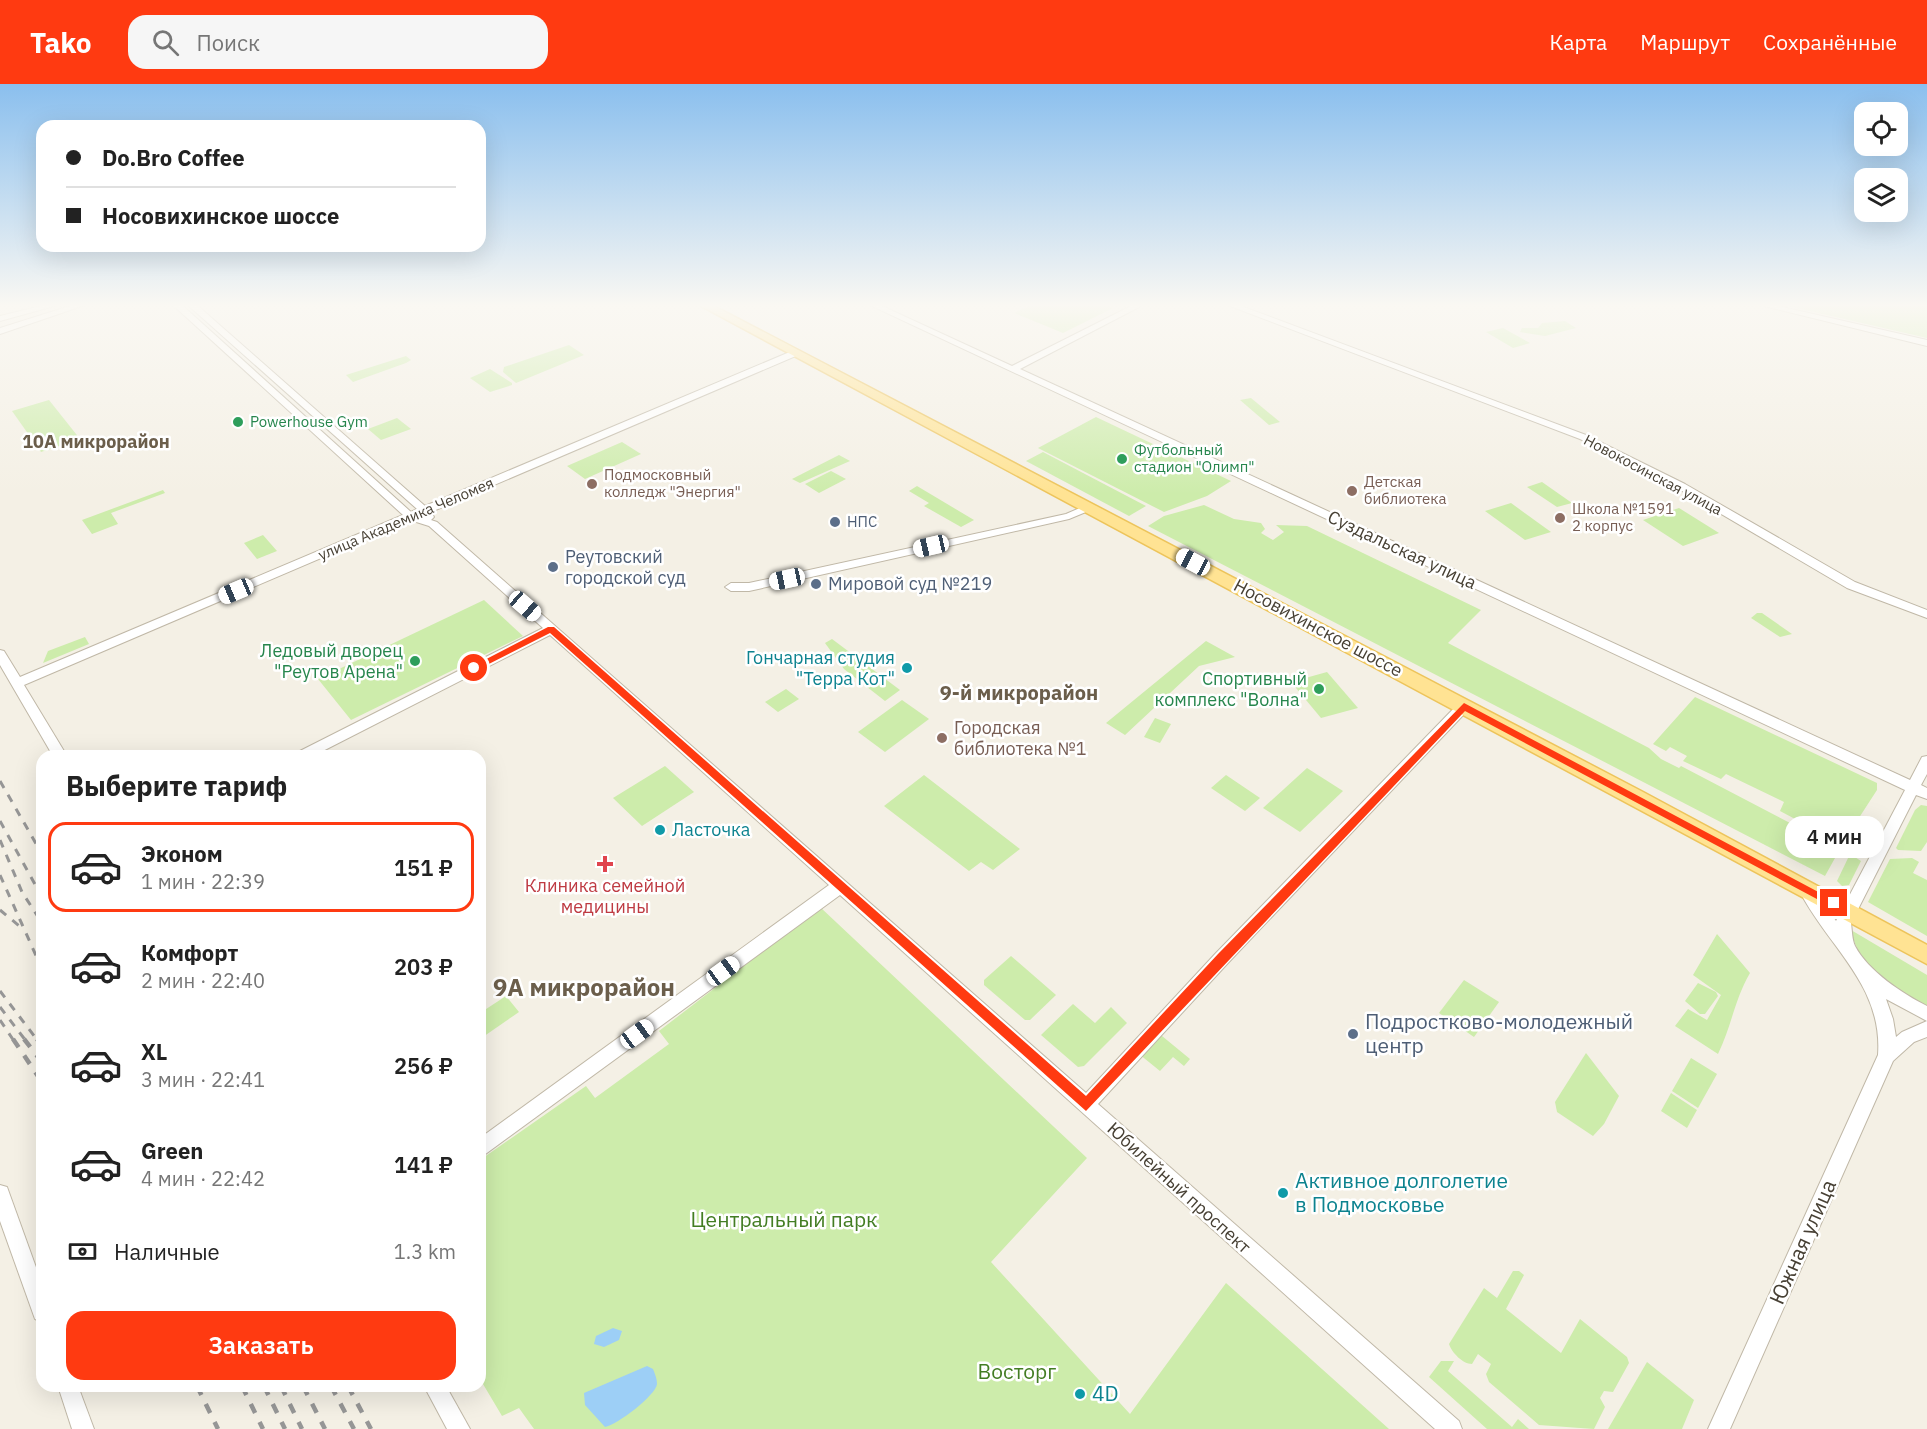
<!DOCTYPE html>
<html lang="ru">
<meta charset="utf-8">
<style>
body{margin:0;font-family:"IBM Plex Sans",sans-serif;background:#f6f6f6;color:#222;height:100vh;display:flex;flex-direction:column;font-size:22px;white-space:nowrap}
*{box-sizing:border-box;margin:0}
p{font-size:20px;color:#767676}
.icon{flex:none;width:33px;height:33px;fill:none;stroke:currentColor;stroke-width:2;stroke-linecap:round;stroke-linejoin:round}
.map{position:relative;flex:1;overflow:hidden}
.side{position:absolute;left:36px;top:666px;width:450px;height:642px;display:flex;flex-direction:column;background:#fff;border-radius:18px;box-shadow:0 6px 24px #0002}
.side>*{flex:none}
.top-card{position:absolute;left:36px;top:36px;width:450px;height:132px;border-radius:18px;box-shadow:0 6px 24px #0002;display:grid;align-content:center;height:132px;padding:0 30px;background:#fff}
.tools{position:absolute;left:1854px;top:18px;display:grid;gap:12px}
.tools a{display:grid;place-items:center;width:54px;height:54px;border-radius:12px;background:#fff;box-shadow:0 6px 24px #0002;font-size:30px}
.end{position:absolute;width:27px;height:27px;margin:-14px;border:8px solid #ff3a11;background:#fff;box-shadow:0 0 0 3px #fff}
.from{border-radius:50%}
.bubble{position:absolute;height:42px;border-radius:18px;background:#fff;box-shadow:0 6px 24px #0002;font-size:20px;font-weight:600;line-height:42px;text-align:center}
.car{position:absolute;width:18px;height:36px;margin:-18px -9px;border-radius:8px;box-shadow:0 0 4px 2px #0007;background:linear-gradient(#fff 24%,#345 0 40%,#fff 0 76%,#345 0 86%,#fff 0)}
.top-card b{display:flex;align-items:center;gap:21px;height:57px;font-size:22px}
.top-card b+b{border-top:2px solid #e0e0e0}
.top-card i{width:15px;height:15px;background:#222}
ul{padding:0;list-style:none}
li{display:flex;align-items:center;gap:18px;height:90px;margin:0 12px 9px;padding:0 18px;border:3px solid transparent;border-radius:18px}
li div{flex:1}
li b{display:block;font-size:22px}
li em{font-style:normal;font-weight:600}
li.on{border-color:#ff3a11}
li>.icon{width:54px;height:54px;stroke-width:1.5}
h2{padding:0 30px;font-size:27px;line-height:72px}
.pay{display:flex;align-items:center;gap:15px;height:66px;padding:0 30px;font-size:22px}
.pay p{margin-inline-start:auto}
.primary-button{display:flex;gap:12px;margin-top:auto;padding:12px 30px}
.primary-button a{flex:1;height:69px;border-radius:18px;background:#ff3a11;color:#fff;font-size:24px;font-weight:600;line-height:69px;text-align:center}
header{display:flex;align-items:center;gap:36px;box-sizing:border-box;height:84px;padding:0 30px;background:#ff3a11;color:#fff}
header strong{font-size:28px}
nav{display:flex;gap:33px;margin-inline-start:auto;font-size:21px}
.search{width:420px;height:54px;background:#f6f6f6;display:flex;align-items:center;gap:15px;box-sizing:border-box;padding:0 21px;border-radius:18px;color:#767676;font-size:22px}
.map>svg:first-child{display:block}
.green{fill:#cdecab}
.water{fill:#9dcff6}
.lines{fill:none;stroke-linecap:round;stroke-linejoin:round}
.minor-casing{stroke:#c0b8a7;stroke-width:2}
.major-casing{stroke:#edc45b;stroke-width:3}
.minor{fill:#fff;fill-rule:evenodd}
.major{fill:#ffe393;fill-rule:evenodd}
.rail-far1{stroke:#969696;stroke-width:3;stroke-dasharray:8 8;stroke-linecap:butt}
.rail{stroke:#969696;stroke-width:4.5;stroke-dasharray:10 10;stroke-linecap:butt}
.route{fill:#ff3a11}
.leisure-dot{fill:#2e9e5b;stroke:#fff;stroke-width:2}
.education-dot{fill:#8d6e63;stroke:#fff;stroke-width:2}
.service-dot{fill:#5c6f8a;stroke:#fff;stroke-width:2}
.culture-dot{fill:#0f9aa8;stroke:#fff;stroke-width:2}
.health-dot{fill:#e0444e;stroke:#fff;stroke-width:2}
.labels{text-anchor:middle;stroke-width:5;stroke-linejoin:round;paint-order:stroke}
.far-leisure-label{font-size:15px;fill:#27864d;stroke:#fff;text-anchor:start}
.far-education-label{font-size:15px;fill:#785e54;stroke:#fff;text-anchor:start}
.far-street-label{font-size:15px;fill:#474034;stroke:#fff}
.far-service-label{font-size:15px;fill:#4e5e75;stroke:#fff;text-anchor:start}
.far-quarter-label{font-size:18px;font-weight:bold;fill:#6b5e4b;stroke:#fff}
.street-label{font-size:18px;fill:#474034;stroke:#fff}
.service-label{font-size:18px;fill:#4e5e75;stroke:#fff;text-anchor:start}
.leisure-label{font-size:18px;fill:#27864d;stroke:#fff;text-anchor:end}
.culture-label{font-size:18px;fill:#0d838f;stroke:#fff;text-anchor:end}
.education-label{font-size:18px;fill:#785e54;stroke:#fff;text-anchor:start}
.health-label{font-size:18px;fill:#be3a42;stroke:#fff}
.neighbourhood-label{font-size:20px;font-weight:bold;fill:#6b5e4b;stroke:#fff}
.near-service-label{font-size:21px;fill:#4e5e75;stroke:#fff;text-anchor:start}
.near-culture-label{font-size:21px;fill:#0d838f;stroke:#fff;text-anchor:start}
.near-park-label{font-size:21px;fill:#437d23;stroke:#fff}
.near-street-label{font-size:21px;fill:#474034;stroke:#fff}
.near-neighbourhood-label{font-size:24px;font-weight:bold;fill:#6b5e4b;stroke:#fff}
</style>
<header>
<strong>Tako</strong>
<div class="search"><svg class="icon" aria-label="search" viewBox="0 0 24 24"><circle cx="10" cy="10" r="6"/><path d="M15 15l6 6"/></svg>Поиск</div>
<nav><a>Карта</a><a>Маршрут</a><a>Сохранённые</a></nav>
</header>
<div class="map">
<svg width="1927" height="1345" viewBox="0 0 1927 1345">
<rect width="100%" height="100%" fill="#f4f0e5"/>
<g class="green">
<path d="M 1029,222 L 1108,222 L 1113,224 L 1063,249 L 1014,229 Z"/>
<path d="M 1788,222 L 1927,222 L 1927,254 Z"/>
<path d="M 1565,237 L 1576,244 L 1545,252 L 1520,248 L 1522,244 L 1538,244 L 1542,239 Z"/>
<path d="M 1503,244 L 1530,259 L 1513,264 L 1486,248 Z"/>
<path d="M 569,261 L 584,271 L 516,299 L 503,288 L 504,283 Z"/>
<path d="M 406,272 L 411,276 L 406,279 L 353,298 L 346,291 Z"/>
<path d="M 490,285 L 512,299 L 512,301 L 490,308 L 470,294 Z"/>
<path d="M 1251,314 L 1280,338 L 1269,341 L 1240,316 Z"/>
<path d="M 49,316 L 80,355 L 41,368 L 12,327 Z"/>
<path d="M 1096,333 L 1231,397 L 1207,412 L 1164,428 L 1038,364 Z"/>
<path d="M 397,334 L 411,345 L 381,356 L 368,345 Z"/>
<path d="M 622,358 L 641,370 L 585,395 L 567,382 Z"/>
<path d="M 1043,368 L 1146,422 L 1129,432 L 1026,377 Z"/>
<path d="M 839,371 L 850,377 L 800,399 L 792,395 Z"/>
<path d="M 831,387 L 846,395 L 819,409 L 805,400 Z"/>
<path d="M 1542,398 L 1572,419 L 1557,423 L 1527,403 Z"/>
<path d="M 917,402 L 974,436 L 961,443 L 924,422 L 929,419 L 909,407 Z"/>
<path d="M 163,406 L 165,409 L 111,429 L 118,440 L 92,450 L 82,436 Z"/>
<path d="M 1511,419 L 1551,448 L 1525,456 L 1485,427 Z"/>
<path d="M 1204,421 L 1234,435 L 1261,439 L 1265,445 L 1261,449 L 1273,456 L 1284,448 L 1276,441 L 1307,442 L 1481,526 L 1448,559 L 1649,664 L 1661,675 L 1679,684 L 1681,682 L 1840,765 L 1825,792 L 1148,442 L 1164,432 Z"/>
<path d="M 1679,424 L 1719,449 L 1683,462 L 1643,436 Z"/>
<path d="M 263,451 L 277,467 L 257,475 L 244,459 Z"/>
<path d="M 484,516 L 523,552 L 351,636 L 318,595 Z"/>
<path d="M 1757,529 L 1762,529 L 1792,550 L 1780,553 L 1751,534 Z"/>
<path d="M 85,553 L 89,560 L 43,579 L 48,567 Z"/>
<path d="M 832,555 L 900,606 L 885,617 L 844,585 L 825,559 Z"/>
<path d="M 1206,557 L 1235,573 L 1199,582 L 1125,651 L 1106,639 Z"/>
<path d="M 1327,588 L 1358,624 L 1321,634 L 1291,598 Z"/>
<path d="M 786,605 L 799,615 L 778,628 L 765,618 Z"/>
<path d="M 1695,613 L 1877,699 L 1877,706 L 1842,760 L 1780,727 L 1784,718 L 1726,690 L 1721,695 L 1683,677 L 1687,672 L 1670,663 L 1666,667 L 1653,660 Z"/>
<path d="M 902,616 L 929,635 L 885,668 L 858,648 Z"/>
<path d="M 1155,634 L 1171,640 L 1160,659 L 1144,653 Z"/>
<path d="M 665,682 L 694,708 L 642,742 L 613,714 Z"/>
<path d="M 1307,684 L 1343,707 L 1300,748 L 1263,724 Z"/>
<path d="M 924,691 L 1020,765 L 993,786 L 981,778 L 969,787 L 884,722 Z"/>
<path d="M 1226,691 L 1260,714 L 1245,727 L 1211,704 Z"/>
<path d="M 1921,721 L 1927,722 L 1927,758 L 1921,767 L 1898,766 L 1896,764 L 1915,726 Z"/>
<path d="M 1850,770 L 1861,777 L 1849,801 L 1842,802 L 1837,797 Z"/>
<path d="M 1912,774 L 1919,778 L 1913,789 L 1927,796 L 1927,852 L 1868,818 L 1890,775 Z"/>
<path d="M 820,823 L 1087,1074 L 991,1178 L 1130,1330 L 1226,1199 L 1389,1345 L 534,1345 L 519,1324 L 502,1332 L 480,1295 L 480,1076 L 586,1002 L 595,1014 L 669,960 L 659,947 Z"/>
<path d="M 1851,846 L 1927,891 L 1927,924 C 1894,905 1859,886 1851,846 Z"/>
<path d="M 1717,850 L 1750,889 C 1734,917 1732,941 1718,970 L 1675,942 L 1688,925 L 1707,936 L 1721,911 L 1693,891 Z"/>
<path d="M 1011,872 L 1056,911 L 1030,936 L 1025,936 L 984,901 L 984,896 Z"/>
<path d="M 1464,896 L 1499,918 L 1474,953 L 1439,929 Z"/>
<path d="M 1698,899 L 1716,908 L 1718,912 L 1705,930 L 1700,930 L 1685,917 Z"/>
<path d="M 506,912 L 519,928 L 480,955 L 480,929 Z"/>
<path d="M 1073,920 L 1095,939 L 1111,923 L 1127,939 L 1084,982 L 1078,983 L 1041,951 Z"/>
<path d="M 1156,952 L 1162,952 L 1190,975 L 1184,982 L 1173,973 L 1160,987 L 1139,970 Z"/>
<path d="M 1586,969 L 1619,1012 L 1604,1040 L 1593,1052 L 1557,1028 L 1555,1018 Z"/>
<path d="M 1691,974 L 1717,990 L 1698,1024 L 1672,1007 Z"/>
<path d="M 1671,1009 L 1697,1026 L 1687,1044 L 1661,1027 Z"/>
<path d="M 1513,1187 L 1519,1187 L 1524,1191 L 1506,1225 L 1561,1269 L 1580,1235 L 1627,1273 L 1629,1279 L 1613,1308 L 1604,1307 L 1600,1314 L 1605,1323 L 1594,1345 L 1539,1341 L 1489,1298 L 1486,1290 L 1491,1280 L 1478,1270 L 1472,1280 C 1463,1280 1452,1269 1449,1260 L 1484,1204 L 1497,1214 Z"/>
<path d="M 1441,1277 L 1454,1277 L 1448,1287 L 1512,1343 L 1518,1335 L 1529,1345 L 1487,1345 L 1429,1293 Z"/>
<path d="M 1647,1278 L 1694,1316 L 1682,1345 L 1608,1345 Z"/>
</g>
<g class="water">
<path d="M 613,1244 L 622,1247 L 619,1256 L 604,1263 L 594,1260 L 596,1252 Z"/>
<path d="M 647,1282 L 653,1285 C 655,1290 657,1295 657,1300 C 656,1311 617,1341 605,1343 L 585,1321 L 584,1309 Z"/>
</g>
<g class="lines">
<g class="minor-casing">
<g id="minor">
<path d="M 41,222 L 54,222 L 0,237 L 0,232 Z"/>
<path d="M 70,222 L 82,222 L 0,250 L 0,244 Z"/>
<path d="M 174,222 L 183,222 L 411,428 L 417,425 L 189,222 L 198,222 L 425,422 L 792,267 L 798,267 L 798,271 L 431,428 L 434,433 L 431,436 L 437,438 L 1086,1009 L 1216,869 L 1459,619 L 1469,619 L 1470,622 L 1469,625 L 1228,879 L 1098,1020 L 1459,1337 L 1462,1345 L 1435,1345 L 840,811 L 480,1074 L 480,1054 L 829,801 L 550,551 L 313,672 L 294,672 L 296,669 L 543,544 L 429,442 L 410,436 L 24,601 L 67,672 L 53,672 L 0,581 L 0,566 L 4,567 L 20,593 L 403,431 Z"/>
<path d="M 872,222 L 882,222 L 1012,282 L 1131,222 L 1141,222 L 1020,285 L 1910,696 L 1922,673 L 1927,672 L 1927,690 L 1921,701 L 1927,704 L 1927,715 L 1916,711 L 1851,839 C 1852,846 1852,856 1855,862 C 1868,887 1903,910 1927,922 L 1927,953 L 1914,958 L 1893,977 L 1730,1345 L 1708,1345 L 1878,971 C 1883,901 1829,864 1800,808 L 1803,804 L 1808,802 L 1813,804 L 1836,837 L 1905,706 ZM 1886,915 L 1927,937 L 1902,948 L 1896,953 L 1893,935 Z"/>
<path d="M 1230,222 L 1241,222 L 1586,351 L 1685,400 L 1855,498 L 1927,526 L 1927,534 L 1847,504 L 1677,404 L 1580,355 Z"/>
<path d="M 1764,222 L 1778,222 L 1927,256 L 1927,262 Z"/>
<path d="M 1089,420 L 1093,421 L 1093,425 L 1069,435 L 749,507 L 731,507 L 725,503 L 731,499 L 749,499 L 1066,430 Z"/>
<path d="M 0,1101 L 7,1103 L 42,1200 L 42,1238 L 35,1235 L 0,1137 Z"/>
<path d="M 58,1302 L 78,1302 L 94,1345 L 72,1345 Z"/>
<path d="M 424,1302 L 446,1302 L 470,1345 L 447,1345 Z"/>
</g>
</g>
<g class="major-casing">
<path id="major" d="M 701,222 L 714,222 L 1643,708 L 1927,861 L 1927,880 Z"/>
</g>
<use href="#minor" class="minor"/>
<use href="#major" class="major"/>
<g class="rail-far1">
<path d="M 0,697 L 42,770"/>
<path d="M 0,737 L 42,813"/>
<path d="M 0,756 L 22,808 L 42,839"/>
<path d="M 0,791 L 42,885"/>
<path d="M 0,826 L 23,845"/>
<path d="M 0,907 L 38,957"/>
<path d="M 0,923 L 26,957"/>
<path d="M 0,936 L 14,957"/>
</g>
<g class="rail">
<path d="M 13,955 L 42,998"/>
<path d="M 24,955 L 42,978"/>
<path d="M 37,955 L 42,962"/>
<path d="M 197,1302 L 218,1345"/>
<path d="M 242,1302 L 263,1345"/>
<path d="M 264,1302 L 285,1345"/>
<path d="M 281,1302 L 302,1345"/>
<path d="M 303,1302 L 325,1345"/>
<path d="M 331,1302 L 354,1345"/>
<path d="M 348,1302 L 371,1345"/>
</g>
</g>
<linearGradient id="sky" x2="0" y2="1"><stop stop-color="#8abfee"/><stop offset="0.54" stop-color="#faf8f3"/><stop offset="1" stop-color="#faf8f3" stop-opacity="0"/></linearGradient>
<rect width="1927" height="410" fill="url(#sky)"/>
<path class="route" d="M 548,543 L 554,543 L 1086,1012 L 1218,870 L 1464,619 L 1839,819 L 1837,822 L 1830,822 L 1465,627 L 1086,1027 L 550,549 L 477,586 L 469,584 Z"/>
<g class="leisure-dot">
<circle cx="238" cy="338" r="6"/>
<circle cx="1122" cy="375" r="6"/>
<circle cx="415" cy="577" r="6"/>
<circle cx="1319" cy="605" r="6"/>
</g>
<g class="education-dot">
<circle cx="592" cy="400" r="6"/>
<circle cx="1352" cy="407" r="6"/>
<circle cx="1560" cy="434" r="6"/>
<circle cx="942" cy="654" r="6"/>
</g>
<g class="service-dot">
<circle cx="835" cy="438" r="6"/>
<circle cx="553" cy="483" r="6"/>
<circle cx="816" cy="500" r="6"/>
<circle cx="1353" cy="950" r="6"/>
</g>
<g class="culture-dot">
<circle cx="907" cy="584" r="6"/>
<circle cx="660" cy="746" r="6"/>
<circle cx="1283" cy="1109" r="6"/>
<circle cx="1080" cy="1310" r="6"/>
</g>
<path class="health-dot" d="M602 771h6v6h6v6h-6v6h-6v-6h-6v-6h6z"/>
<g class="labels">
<g class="far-leisure-label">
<text x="250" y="343">Powerhouse Gym</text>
<text x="1134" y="371">Футбольный<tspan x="1134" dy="17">стадион "Олимп"</tspan></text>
</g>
<g class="far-education-label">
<text x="604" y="396">Подмосковный<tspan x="604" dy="17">колледж "Энергия"</tspan></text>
<text x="1364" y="403">Детская<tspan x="1364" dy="17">библиотека</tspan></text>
<text x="1572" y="430">Школа №1591<tspan x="1572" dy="17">2 корпус</tspan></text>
</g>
<g class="far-street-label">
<text transform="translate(1653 391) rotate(28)" y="5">Новокосинская улица</text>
<text transform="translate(406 435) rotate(-23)" y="5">улица Академика Челомея</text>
</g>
<g class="far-service-label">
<text x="847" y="443">НПС</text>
</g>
<g class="far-quarter-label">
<text x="96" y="364">10А микрорайон</text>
</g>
<g class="street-label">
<text transform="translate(1402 466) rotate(25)" y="6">Суздальская улица</text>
<text transform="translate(1318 544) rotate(28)" y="6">Носовихинское шоссе</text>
<text transform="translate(1179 1104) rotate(42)" y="6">Юбилейный проспект</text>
</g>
<g class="service-label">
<text x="565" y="479">Реутовский<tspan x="565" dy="21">городской суд</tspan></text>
<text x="828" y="506">Мировой суд №219</text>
</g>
<g class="leisure-label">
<text x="403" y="573">Ледовый дворец<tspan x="403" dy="21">"Реутов Арена"</tspan></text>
<text x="1307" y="601">Спортивный<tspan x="1307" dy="21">комплекс "Волна"</tspan></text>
</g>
<g class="culture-label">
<text x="895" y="580">Гончарная студия<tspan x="895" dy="21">"Терра Кот"</tspan></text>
<text x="672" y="752" text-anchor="start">Ласточка</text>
</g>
<g class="education-label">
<text x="954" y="650">Городская<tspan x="954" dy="21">библиотека №1</tspan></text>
</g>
<g class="health-label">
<text x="605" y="808">Клиника семейной<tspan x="605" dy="21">медицины</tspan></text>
</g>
<g class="neighbourhood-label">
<text x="1019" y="616">9-й микрорайон</text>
</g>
<g class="near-service-label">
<text x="1365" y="945">Подростково-молодежный<tspan x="1365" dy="24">центр</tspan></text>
</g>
<g class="near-culture-label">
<text x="1295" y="1104">Активное долголетие<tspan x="1295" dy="24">в Подмосковье</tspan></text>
<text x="1092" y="1317">4D</text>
</g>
<g class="near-park-label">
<text x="784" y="1143">Центральный парк</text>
<text x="1017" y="1295">Восторг</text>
</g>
<g class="near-street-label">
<text transform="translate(1803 1158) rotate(-66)" y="7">Южная улица</text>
</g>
<g class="near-neighbourhood-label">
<text x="584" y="912">9А микрорайон</text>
</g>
</g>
</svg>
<div class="tools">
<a><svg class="icon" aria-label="locate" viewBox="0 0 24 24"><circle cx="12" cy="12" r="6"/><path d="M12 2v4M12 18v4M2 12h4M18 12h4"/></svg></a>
<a><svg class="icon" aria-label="layers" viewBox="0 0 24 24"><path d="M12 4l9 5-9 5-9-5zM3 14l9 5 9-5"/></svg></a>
</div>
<i class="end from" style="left:474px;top:584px"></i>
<i class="end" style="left:1834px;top:819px"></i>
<div class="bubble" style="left:1785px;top:732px;width:99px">4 мин</div>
<i class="car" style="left:931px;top:462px;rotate:257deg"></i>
<i class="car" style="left:1193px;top:478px;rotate:298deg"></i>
<i class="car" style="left:787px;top:495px;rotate:258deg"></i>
<i class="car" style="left:236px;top:507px;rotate:247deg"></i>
<i class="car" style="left:525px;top:522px;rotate:131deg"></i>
<i class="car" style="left:723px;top:887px;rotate:54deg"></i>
<i class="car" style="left:637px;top:950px;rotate:54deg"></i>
<div class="top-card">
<b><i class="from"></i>Do.Bro Coffee</b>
<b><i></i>Носовихинское шоссе</b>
</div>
<section class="side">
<h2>Выберите тариф</h2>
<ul>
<li class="on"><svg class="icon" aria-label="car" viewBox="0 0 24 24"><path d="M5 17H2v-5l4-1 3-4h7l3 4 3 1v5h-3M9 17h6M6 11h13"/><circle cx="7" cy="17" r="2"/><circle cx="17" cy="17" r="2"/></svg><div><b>Эконом</b><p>1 мин · 22:39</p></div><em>151 ₽</em></li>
<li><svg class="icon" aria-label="car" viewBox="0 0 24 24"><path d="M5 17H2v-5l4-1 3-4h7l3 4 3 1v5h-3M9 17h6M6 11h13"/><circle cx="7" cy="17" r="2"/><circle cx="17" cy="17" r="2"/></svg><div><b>Комфорт</b><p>2 мин · 22:40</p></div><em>203 ₽</em></li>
<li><svg class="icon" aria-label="car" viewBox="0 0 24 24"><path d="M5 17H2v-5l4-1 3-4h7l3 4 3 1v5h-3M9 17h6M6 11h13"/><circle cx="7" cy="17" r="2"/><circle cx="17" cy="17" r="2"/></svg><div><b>XL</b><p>3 мин · 22:41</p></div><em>256 ₽</em></li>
<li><svg class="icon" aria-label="car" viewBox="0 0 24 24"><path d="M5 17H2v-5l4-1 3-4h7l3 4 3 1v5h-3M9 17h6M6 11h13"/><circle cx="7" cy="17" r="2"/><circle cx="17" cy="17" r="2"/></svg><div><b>Green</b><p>4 мин · 22:42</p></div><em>141 ₽</em></li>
</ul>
<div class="pay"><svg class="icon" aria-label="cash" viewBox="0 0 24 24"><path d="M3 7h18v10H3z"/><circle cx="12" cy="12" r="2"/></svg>Наличные<p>1.3 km</p></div>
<div class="primary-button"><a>Заказать</a></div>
</section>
</div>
